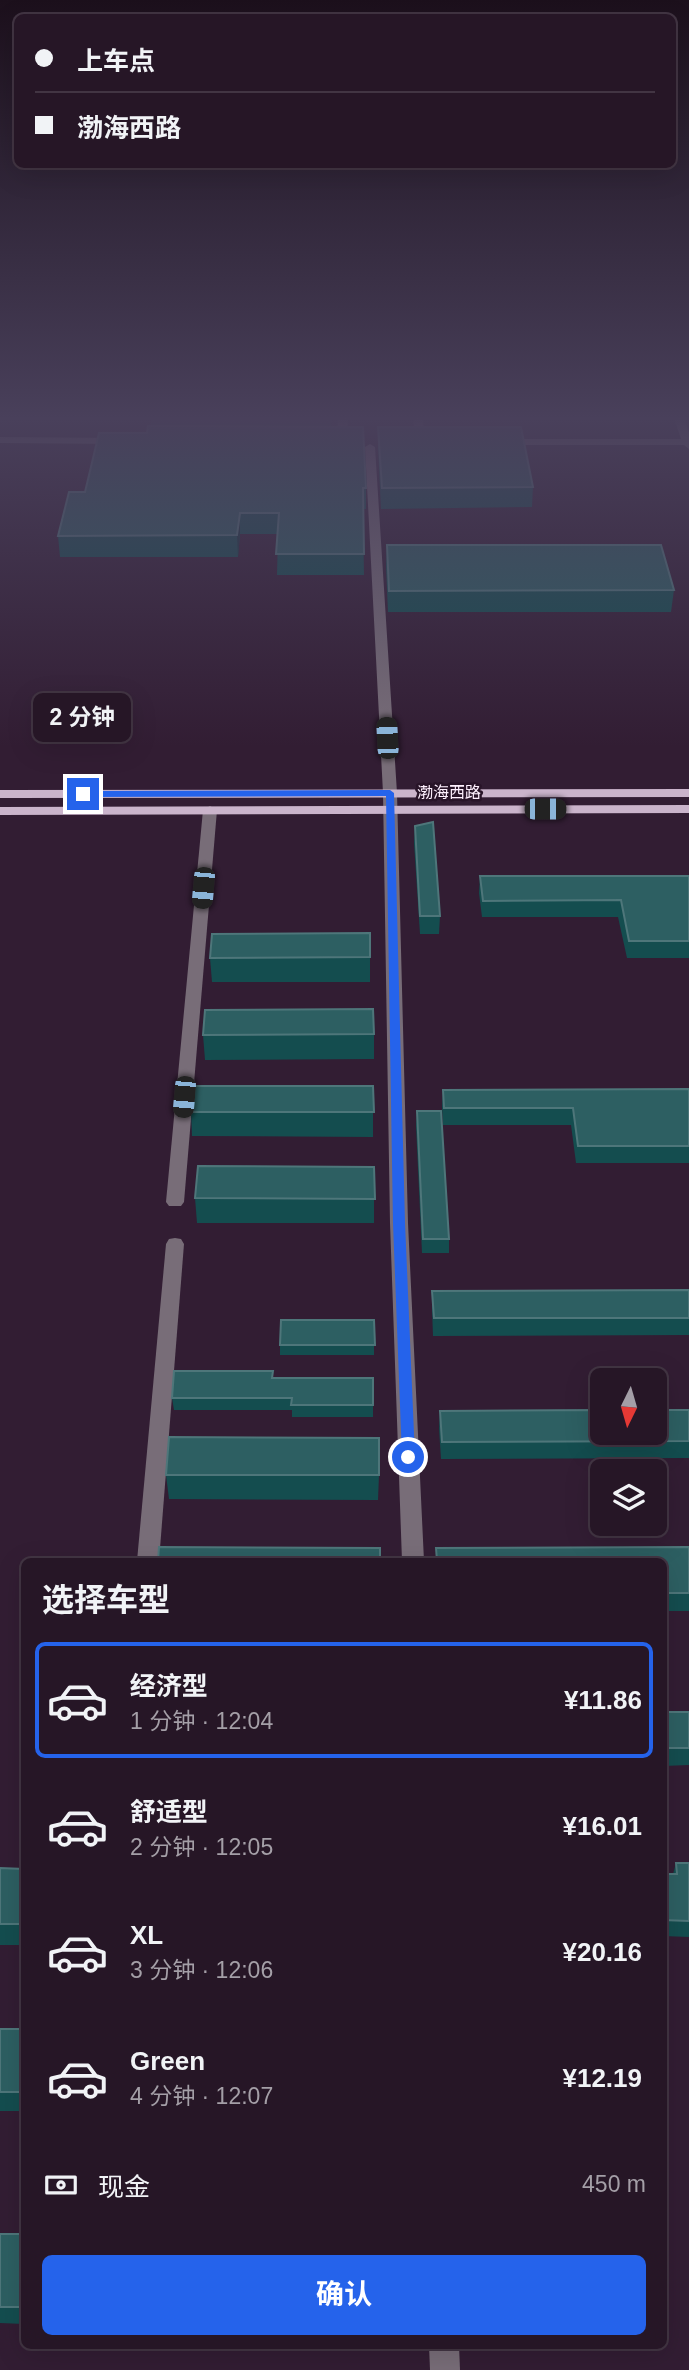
<!DOCTYPE html>
<html lang="zh">
<meta charset="utf-8">
<style>
body{margin:0;font-family:Arial,"Noto Sans SC",sans-serif;background:#322332;color:#f1f3f6;height:100vh;display:flex;flex-direction:column;font-size:26px;white-space:nowrap}
*{box-sizing:border-box;margin:0}
p{font-size:23px;color:#a49fa7}
.icon{flex:none;width:38px;height:38px;fill:none;stroke:currentColor;stroke-width:2;stroke-linecap:round;stroke-linejoin:round}
.map{position:relative;flex:1;overflow:hidden}
.drawer{position:absolute;left:21px;top:1558px;width:646px;height:791px;display:flex;flex-direction:column;background:#261626;border-radius:10px;box-shadow:0 7px 28px #0002,0 0 0 2px #423543}
.drawer>*{flex:none}
.top-card{position:absolute;left:14px;top:14px;width:662px;height:154px;border-radius:10px;box-shadow:0 7px 28px #0002,0 0 0 2px #423543;display:grid;align-content:center;height:154px;padding:0 21px;background:#261626}
.needle{width:46px;rotate:185deg}
.fabs{position:absolute;left:590px;top:1368px;display:grid;gap:14px}
.fabs a{display:grid;place-items:center;width:77px;height:77px;border-radius:10px;background:#261626;box-shadow:0 7px 28px #0002,0 0 0 2px #423543;font-size:35px}
.end{position:absolute;width:32px;height:32px;margin:-16px;border:9px solid #2563eb;background:#fff;box-shadow:0 0 0 4px #fff}
.from{border-radius:50%}
.bubble{position:absolute;height:49px;border-radius:10px;background:#261626;box-shadow:0 7px 28px #0002,0 0 0 2px #423543;font-size:23px;font-weight:700;line-height:49px;text-align:center}
.car{position:absolute;width:21px;height:42px;margin:-21px -10px;border-radius:9px;box-shadow:0 0 5px 2px #0007;background:linear-gradient(#222 24%,#8ab4d8 0 40%,#222 0 76%,#8ab4d8 0 86%,#222 0)}
.top-card b{display:flex;align-items:center;gap:24px;height:66px;font-size:26px}
.top-card b+b{border-top:2px solid #423543}
.top-card i{width:18px;height:18px;background:#f1f3f6}
ul{padding:0;list-style:none}
li{display:flex;align-items:center;gap:21px;height:116px;margin:0 14px 10px;padding:0 7px;border:4px solid transparent;border-radius:10px}
li div{flex:1}
li b{display:block;font-size:26px}
li em{font-style:normal;font-weight:700}
li.selected{border-color:#2563eb}
li>.icon{width:63px;height:63px;stroke-width:1.5}
h2{padding:0 21px;font-size:32px;line-height:84px}
.pay{display:flex;align-items:center;gap:18px;height:77px;padding:0 21px;font-size:26px}
.pay p{margin-inline-start:auto}
.action{display:flex;gap:14px;margin-top:auto;padding:14px 21px}
.action a{flex:1;height:80px;border-radius:10px;background:#2563eb;color:#fff;font-size:28px;font-weight:700;line-height:80px;text-align:center}
.map>svg:first-child{display:block}
.lines{fill:none;stroke-linecap:round;stroke-linejoin:round}
.minor{fill:#786d78;fill-rule:evenodd}
.major{fill:#cab4cb;fill-rule:evenodd}
.wall{fill:#144d4f}
.shaded-wall{fill:#15333c}
.building{fill:#2d5f62;stroke:#4e767a;stroke-width:2}
.route{fill:#2563eb}
.labels{text-anchor:middle;stroke-width:5;stroke-linejoin:round;paint-order:stroke}
.far-street-label{font-size:16px;fill:#fef0fe;stroke:#281428}
</style>
<div class="map">
<svg width="689" height="2370" viewBox="0 0 689 2370">
<rect width="100%" height="100%" fill="#321d33"/>
<g class="lines">
<g class="minor">
<path d="M 338,415 L 348,415 L 347,442 L 342,445 L 337,442 Z"/>
<path d="M 413,415 L 423,415 L 424,444 L 415,442 Z"/>
<path d="M 673,415 L 683,415 L 689,432 L 689,449 L 684,445 L 502,445 L 497,442 L 502,439 L 681,439 Z"/>
<path d="M 0,437 L 121,438 L 126,441 L 121,444 L 0,443 Z"/>
<path d="M 370,444 L 375,447 L 397,793 L 408,1223 L 424,1561 L 402,1561 L 390,1223 L 383,793 L 365,447 Z"/>
<path d="M 210,806 L 217,810 L 184,1202 L 181,1206 L 169,1206 L 166,1202 L 203,810 Z"/>
<path d="M 175,1238 L 181,1239 L 184,1244 L 159,1561 L 137,1561 L 166,1244 L 169,1239 Z"/>
<path d="M 429,2345 L 459,2345 L 460,2370 L 430,2370 Z"/>
</g>
<g class="major">
<path d="M 689,789 L 689,797 L 0,798 L 0,790 Z"/>
<path d="M 689,805 L 689,813 L 0,815 L 0,807 Z"/>
</g>
</g>
<g class="wall">
<path d="M 151,415 L 331,415 L 331,427 L 366,488 L 366,509 L 363,509 L 364,575 L 277,575 L 278,534 L 240,534 L 238,557 L 60,557 L 58,536 L 85,492 L 147,433 L 151,426 Z"/>
<path d="M 378,427 L 533,487 L 532,507 L 381,509 L 378,447 Z"/>
<path d="M 387,545 L 674,590 L 671,612 L 388,612 L 386,567 Z"/>
<path d="M 415,826 L 440,916 L 439,934 L 420,934 L 414,843 Z"/>
<path d="M 480,876 L 689,876 L 689,958 L 627,958 L 618,917 L 482,917 L 479,893 Z"/>
<path d="M 370,957 L 370,982 L 212,982 L 210,958 Z"/>
<path d="M 374,1034 L 374,1059 L 205,1060 L 203,1035 Z"/>
<path d="M 373,1086 L 373,1137 L 192,1136 L 191,1112 Z"/>
<path d="M 689,1089 L 689,1163 L 576,1163 L 571,1125 L 443,1125 L 442,1107 L 443,1090 Z"/>
<path d="M 417,1111 L 449,1239 L 449,1253 L 422,1253 L 416,1126 Z"/>
<path d="M 374,1167 L 374,1223 L 197,1223 L 195,1198 Z"/>
<path d="M 689,1290 L 689,1335 L 433,1336 L 432,1309 L 432,1291 Z"/>
<path d="M 374,1320 L 374,1355 L 280,1355 L 280,1345 Z"/>
<path d="M 273,1378 L 373,1378 L 373,1417 L 292,1417 L 292,1410 L 174,1410 L 172,1398 Z"/>
<path d="M 689,1410 L 689,1458 L 441,1459 L 439,1428 L 440,1411 Z"/>
<path d="M 166,1475 L 379,1475 L 378,1500 L 169,1499 Z"/>
<path d="M 689,1547 L 689,1611 L 663,1611 L 663,1561 L 436,1561 L 436,1548 Z"/>
<path d="M 663,1712 L 689,1712 L 689,1765 L 663,1766 Z"/>
<path d="M 676,1863 L 689,1863 L 689,1937 L 663,1936 L 663,1874 L 673,1874 Z"/>
<path d="M 0,1868 L 24,1869 L 24,1945 L 0,1945 Z"/>
<rect x="0" y="2029" width="24" height="82"/>
<path d="M 0,2234 L 24,2234 L 24,2324 L 0,2323 Z"/>
</g>
<path class="shaded-wall" d="M 240,513 L 240,534 L 238,557 L 237,535 Z"/>
<g class="building">
<path d="M 151,415 L 331,415 L 331,416 Z"/>
<path d="M 148,426 L 363,427 L 366,488 L 363,488 L 364,554 L 276,554 L 279,513 L 240,513 L 237,535 L 58,536 L 69,492 L 85,492 L 99,433 L 147,433 Z"/>
<path d="M 378,427 L 521,427 L 533,487 L 382,488 Z"/>
<path d="M 387,545 L 661,545 L 674,590 L 389,591 Z"/>
<path d="M 433,822 L 440,916 L 420,916 L 415,826 Z"/>
<path d="M 480,876 L 689,876 L 689,941 L 629,941 L 621,900 L 483,901 Z"/>
<path d="M 370,933 L 370,957 L 210,958 L 212,934 Z"/>
<path d="M 373,1009 L 374,1034 L 203,1035 L 205,1010 Z"/>
<path d="M 193,1086 L 373,1086 L 374,1112 L 191,1112 Z"/>
<path d="M 689,1089 L 689,1146 L 578,1146 L 573,1108 L 444,1108 L 443,1090 Z"/>
<path d="M 417,1111 L 441,1111 L 449,1239 L 423,1239 Z"/>
<path d="M 198,1166 L 374,1167 L 375,1199 L 195,1198 Z"/>
<path d="M 689,1290 L 689,1318 L 434,1318 L 432,1291 Z"/>
<path d="M 281,1320 L 374,1320 L 375,1345 L 280,1345 Z"/>
<path d="M 174,1371 L 273,1371 L 272,1378 L 373,1378 L 373,1405 L 291,1405 L 292,1398 L 172,1398 Z"/>
<path d="M 602,1410 L 602,1433 L 654,1433 L 654,1410 L 689,1410 L 689,1441 L 442,1442 L 440,1411 Z"/>
<path d="M 169,1437 L 379,1438 L 379,1475 L 166,1475 Z"/>
<path d="M 159,1547 L 380,1548 L 380,1561 L 158,1561 Z"/>
<path d="M 689,1547 L 689,1593 L 663,1593 L 663,1561 L 437,1561 L 436,1548 Z"/>
<rect x="663" y="1712" width="26" height="36"/>
<path d="M 676,1863 L 689,1863 L 689,1921 L 663,1920 L 663,1874 L 677,1874 Z"/>
<path d="M 0,1868 L 24,1869 L 24,1924 L 0,1924 Z"/>
<rect x="0" y="2029" width="24" height="63"/>
<rect x="0" y="2234" width="24" height="73"/>
</g>
<linearGradient id="sky" x2="0" y2="1"><stop stop-color="#1c101c"/><stop offset="0.56" stop-color="#49405b"/><stop offset="1" stop-color="#49405b" stop-opacity="0"/></linearGradient>
<rect width="689" height="747" fill="url(#sky)"/>
<path class="route" d="M 390,790 L 394,793 L 405,1223 L 415,1457 L 408,1462 L 402,1457 L 393,1223 L 386,796 L 83,797 L 79,794 L 83,791 Z"/>
<g class="labels">
<g class="far-street-label">
<text x="449" y="798">渤海西路</text>
</g>
</g>
</svg>
<div class="fabs">
<a><svg class="needle" viewBox="-14 -14 28 28"><path d="M0-13l5 13h-10z" fill="#e53935"/><path d="M0 13l5-13h-10z" fill="#a49fa7"/></svg></a>
<a><svg class="icon" aria-label="layers" viewBox="0 0 24 24"><path d="M12 4l9 5-9 5-9-5zM3 14l9 5 9-5"/></svg></a>
</div>
<i class="end from" style="left:408px;top:1457px"></i>
<i class="end" style="left:83px;top:794px"></i>
<div class="bubble" style="left:33px;top:693px;width:98px">2 分钟</div>
<i class="car" style="left:387px;top:738px;rotate:357deg"></i>
<i class="car" style="left:545px;top:809px;rotate:90deg"></i>
<i class="car" style="left:203px;top:888px;rotate:185deg"></i>
<i class="car" style="left:184px;top:1097px;rotate:185deg"></i>
<div class="top-card">
<b><i class="from"></i>上车点</b>
<b><i></i>渤海西路</b>
</div>
<section class="drawer">
<h2>选择车型</h2>
<ul>
<li class="selected"><svg class="icon" aria-label="car" viewBox="0 0 24 24"><path d="M5 17H2v-5l4-1 3-4h7l3 4 3 1v5h-3M9 17h6M6 11h13"/><circle cx="7" cy="17" r="2"/><circle cx="17" cy="17" r="2"/></svg><div><b>经济型</b><p>1 分钟 · 12:04</p></div><em>¥11.86</em></li>
<li><svg class="icon" aria-label="car" viewBox="0 0 24 24"><path d="M5 17H2v-5l4-1 3-4h7l3 4 3 1v5h-3M9 17h6M6 11h13"/><circle cx="7" cy="17" r="2"/><circle cx="17" cy="17" r="2"/></svg><div><b>舒适型</b><p>2 分钟 · 12:05</p></div><em>¥16.01</em></li>
<li><svg class="icon" aria-label="car" viewBox="0 0 24 24"><path d="M5 17H2v-5l4-1 3-4h7l3 4 3 1v5h-3M9 17h6M6 11h13"/><circle cx="7" cy="17" r="2"/><circle cx="17" cy="17" r="2"/></svg><div><b>XL</b><p>3 分钟 · 12:06</p></div><em>¥20.16</em></li>
<li><svg class="icon" aria-label="car" viewBox="0 0 24 24"><path d="M5 17H2v-5l4-1 3-4h7l3 4 3 1v5h-3M9 17h6M6 11h13"/><circle cx="7" cy="17" r="2"/><circle cx="17" cy="17" r="2"/></svg><div><b>Green</b><p>4 分钟 · 12:07</p></div><em>¥12.19</em></li>
</ul>
<div class="pay"><svg class="icon" aria-label="cash" viewBox="0 0 24 24"><path d="M3 7h18v10H3z"/><circle cx="12" cy="12" r="2"/></svg>现金<p>450 m</p></div>
<div class="action"><a>确认</a></div>
</section>
</div>
